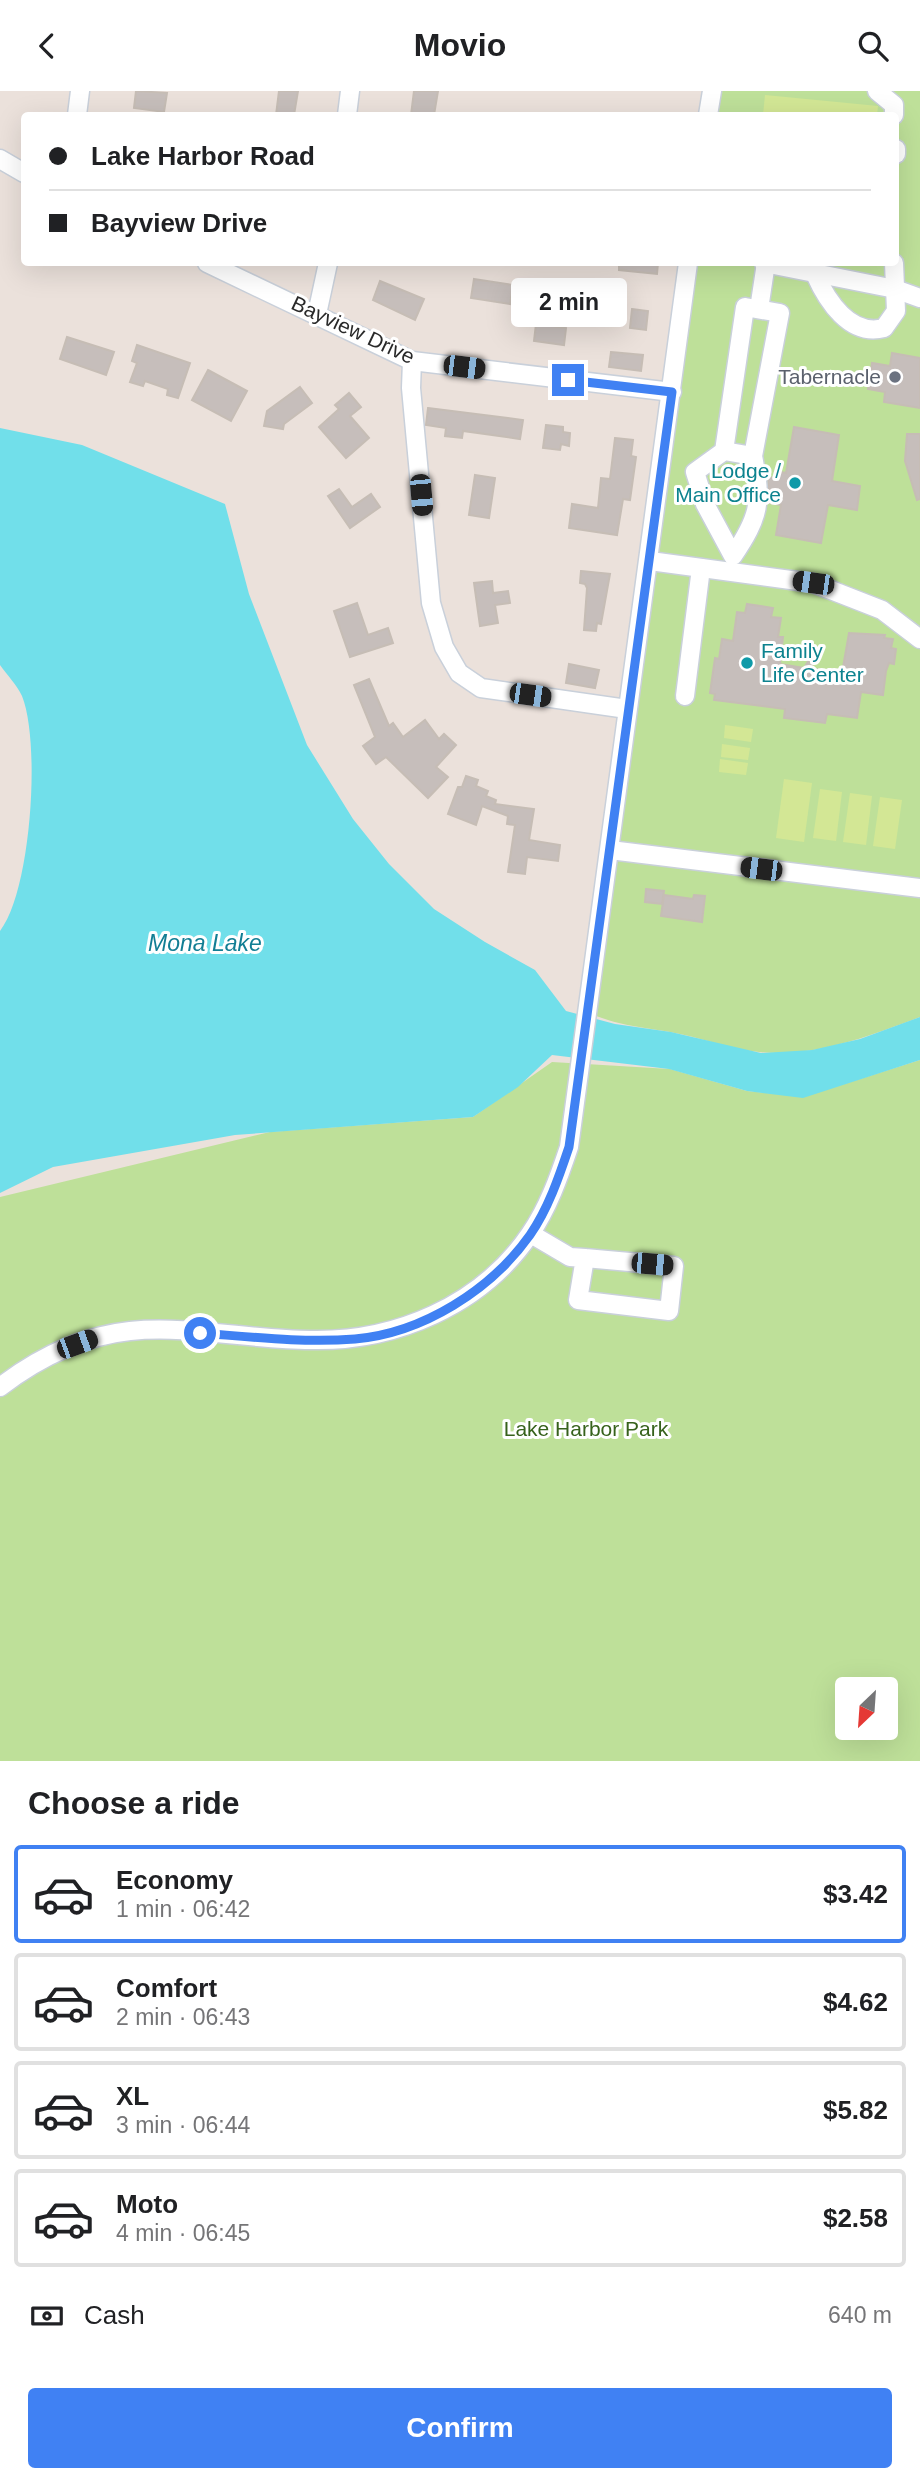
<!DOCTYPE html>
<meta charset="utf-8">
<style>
body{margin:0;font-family:Helvetica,sans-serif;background:#f6f6f6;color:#202124;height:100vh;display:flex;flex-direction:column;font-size:26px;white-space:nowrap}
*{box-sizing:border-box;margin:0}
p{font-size:23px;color:#757577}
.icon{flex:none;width:38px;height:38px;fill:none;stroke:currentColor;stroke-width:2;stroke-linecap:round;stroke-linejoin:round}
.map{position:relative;height:1670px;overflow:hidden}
.side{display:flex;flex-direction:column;background:#fff;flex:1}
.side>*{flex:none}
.top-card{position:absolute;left:21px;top:21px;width:878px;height:154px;border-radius:7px;box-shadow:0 7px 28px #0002;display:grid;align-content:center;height:154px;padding:0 28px;background:#fff}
.needle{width:46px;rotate:205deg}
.tools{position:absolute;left:835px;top:1586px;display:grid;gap:14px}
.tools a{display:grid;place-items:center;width:63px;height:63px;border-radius:7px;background:#fff;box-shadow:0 7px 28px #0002;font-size:35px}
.end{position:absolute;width:32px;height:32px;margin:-16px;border:9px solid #4081f3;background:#fff;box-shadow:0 0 0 4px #fff}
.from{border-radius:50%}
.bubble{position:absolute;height:49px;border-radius:7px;background:#fff;box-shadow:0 7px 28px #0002;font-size:23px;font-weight:700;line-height:49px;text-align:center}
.car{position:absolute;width:21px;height:42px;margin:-21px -10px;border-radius:9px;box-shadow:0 0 5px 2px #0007;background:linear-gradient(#222 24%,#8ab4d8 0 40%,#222 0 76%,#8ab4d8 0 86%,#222 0)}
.top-card b{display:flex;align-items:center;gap:24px;height:66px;font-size:26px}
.top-card b+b{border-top:2px solid #e0e0e0}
.top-card i{width:18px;height:18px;background:#202124}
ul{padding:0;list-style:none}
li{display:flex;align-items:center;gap:21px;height:98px;margin:0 14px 10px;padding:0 14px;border:4px solid #e0e0e0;border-radius:7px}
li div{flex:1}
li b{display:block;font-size:26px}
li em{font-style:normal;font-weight:700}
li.on{border-color:#4081f3}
li>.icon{width:63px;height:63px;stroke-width:1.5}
h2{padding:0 28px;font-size:32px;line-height:84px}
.pay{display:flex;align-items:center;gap:18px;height:77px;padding:0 28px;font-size:26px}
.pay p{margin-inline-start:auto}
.primary-button{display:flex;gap:14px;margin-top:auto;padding:14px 28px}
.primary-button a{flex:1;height:80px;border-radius:7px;background:#4081f3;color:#fff;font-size:28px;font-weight:700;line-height:80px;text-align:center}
header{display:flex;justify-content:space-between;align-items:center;height:91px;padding:0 28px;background:#fff;font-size:32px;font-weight:700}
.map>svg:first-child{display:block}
.green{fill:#bee099;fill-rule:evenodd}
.pitch{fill:#d3e795}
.water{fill:#71dfea}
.building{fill:#c6bebb;stroke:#c6bdb5;stroke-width:2}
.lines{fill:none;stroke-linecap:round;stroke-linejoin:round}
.minor-casing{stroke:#c9d0da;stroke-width:21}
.minor{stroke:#fff;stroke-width:18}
.route{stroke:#4081f3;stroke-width:9}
.worship-dot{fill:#6b7280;stroke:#fff;stroke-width:2.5}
.culture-dot{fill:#0f9aa8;stroke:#fff;stroke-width:2.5}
.labels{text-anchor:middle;stroke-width:6;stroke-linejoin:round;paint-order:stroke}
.street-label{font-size:21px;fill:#292929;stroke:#fff}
.worship-label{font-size:21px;fill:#5b616d;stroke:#fff;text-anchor:end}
.culture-label{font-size:21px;fill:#0d838f;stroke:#fff;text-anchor:end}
.park-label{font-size:21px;fill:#37621c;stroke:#fff}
.water-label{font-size:23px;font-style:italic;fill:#127e94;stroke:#fff}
</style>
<header><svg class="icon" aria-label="back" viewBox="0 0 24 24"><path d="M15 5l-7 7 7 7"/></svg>Movio<svg class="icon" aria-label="search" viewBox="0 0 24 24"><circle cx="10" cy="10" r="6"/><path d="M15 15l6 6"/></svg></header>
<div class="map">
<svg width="920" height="1670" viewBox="0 0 920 1670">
<rect width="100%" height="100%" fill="#ebe1db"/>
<g class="green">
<path d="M 712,0 L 920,0 L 920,926 C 869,945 814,967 759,961 C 728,958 700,946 670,941 C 637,935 618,935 587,921 L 688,172 L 896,172 L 896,24 L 708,24 Z"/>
<path d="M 920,969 L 920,1670 L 0,1670 L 0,1106 L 270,1041 L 473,1026 L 552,971 L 670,978 L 747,1000 L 803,1006 ZM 847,1598 L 886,1598 L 886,1636 L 847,1636 Z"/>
</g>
<g class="pitch">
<path d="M 765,4 L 878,15 L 877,24 L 763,24 Z"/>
<path d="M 725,634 L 753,638 L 751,651 L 724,647 Z"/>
<path d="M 722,653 L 750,657 L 748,669 L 721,666 Z"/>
<path d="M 720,668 L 748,672 L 746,684 L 719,681 Z"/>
<path d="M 784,688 L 812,692 L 804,751 L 776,747 Z"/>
<path d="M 820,698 L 842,701 L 836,750 L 813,747 Z"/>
<path d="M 850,702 L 872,705 L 866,754 L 843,751 Z"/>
<path d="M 880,706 L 902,709 L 895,758 L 873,755 Z"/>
</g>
<path class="water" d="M 0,337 L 82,354 L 225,413 L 249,503 L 307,654 L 353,728 L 389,773 L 434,818 L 485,851 L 535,879 L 566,920 L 615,933 L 671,941 L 761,962 L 812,959 L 860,948 L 920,926 L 920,969 L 803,1007 L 747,1000 L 669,978 L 552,964 L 518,996 L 473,1026 L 235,1044 L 53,1076 L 0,1102 L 0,840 C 31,801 41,652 22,605 C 17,594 7,584 0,574 Z"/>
<g class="building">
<path d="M 136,0 L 167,2 L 164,21 L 134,17 Z"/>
<path d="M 279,0 L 298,0 L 294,24 L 276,24 Z"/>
<path d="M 414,0 L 438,0 L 434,24 L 411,24 Z"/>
<path d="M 619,172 L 658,172 L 657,183 L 619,179 Z"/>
<path d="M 474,188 L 513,194 L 510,213 L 471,207 Z"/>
<path d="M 380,190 L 424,208 L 415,229 L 373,209 Z"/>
<path d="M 632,218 L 648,220 L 646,239 L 630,237 Z"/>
<path d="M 536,233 L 566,237 L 564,254 L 534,250 Z"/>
<path d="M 67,246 L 114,261 L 106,284 L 60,268 Z"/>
<path d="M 137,254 L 190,272 L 178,307 L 167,304 L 168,298 L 145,290 L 143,295 L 130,291 L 137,272 L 132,270 Z"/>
<path d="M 611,261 L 643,264 L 641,280 L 609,276 Z"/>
<path d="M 892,262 L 920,267 L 920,317 L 884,311 L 885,301 L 868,298 L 872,272 L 890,275 Z"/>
<path d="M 208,279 L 247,300 L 231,330 L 192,309 Z"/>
<path d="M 300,296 L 312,312 L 284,333 L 283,338 L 264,335 L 267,320 Z"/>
<path d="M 349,302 L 361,316 L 350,325 L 369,347 L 346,367 L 319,336 L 339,318 L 335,314 Z"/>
<path d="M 428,317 L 523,329 L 520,348 L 463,340 L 462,347 L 445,345 L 446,337 L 426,334 Z"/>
<path d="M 546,334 L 563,336 L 563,341 L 570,342 L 569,355 L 561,353 L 560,359 L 543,357 Z"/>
<path d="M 794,336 L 839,344 L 832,390 L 860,395 L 857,419 L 828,414 L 821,452 L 776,444 L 781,414 L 769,412 L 768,386 L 774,387 L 775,380 L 786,382 Z"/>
<path d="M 907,343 L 920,343 L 920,408 L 917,409 L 905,370 Z"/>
<path d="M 615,347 L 633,349 L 631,365 L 636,366 L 630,409 L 623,408 L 617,444 L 569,437 L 572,413 L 598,417 L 601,387 L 610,388 Z"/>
<path d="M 475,384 L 495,387 L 489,427 L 469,424 Z"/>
<path d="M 339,398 L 352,416 L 371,403 L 380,416 L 350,437 L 328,405 Z"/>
<path d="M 581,480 L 610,483 L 601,533 L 597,532 L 596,540 L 584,539 L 587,497 L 585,493 L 580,492 Z"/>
<path d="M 492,490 L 493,502 L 508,500 L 510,512 L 495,514 L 498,532 L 480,535 L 474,492 Z"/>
<path d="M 357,512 L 368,544 L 388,537 L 393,552 L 350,566 L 334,520 Z"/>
<path d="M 747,513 L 773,517 L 771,526 L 781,527 L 778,546 L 783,546 L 780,573 L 804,577 L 809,569 L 814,578 L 842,582 L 849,542 L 885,544 L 884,547 L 893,548 L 891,557 L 896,558 L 894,573 L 889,572 L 886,580 L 883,604 L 861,601 L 857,627 L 827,623 L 825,632 L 784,627 L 785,618 L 714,609 L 715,603 L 710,602 L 715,567 L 719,568 L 722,548 L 733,550 L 737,521 L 745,522 Z"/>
<path d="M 569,573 L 599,579 L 595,597 L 566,592 Z"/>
<path d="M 369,588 L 389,635 L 393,632 L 403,646 L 425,629 L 439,648 L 444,643 L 456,654 L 436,676 L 448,686 L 428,707 L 386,666 L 376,673 L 363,655 L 375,646 L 354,594 Z"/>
<path d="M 466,685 L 478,689 L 476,695 L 488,700 L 486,705 L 496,709 L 495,713 L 534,718 L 529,749 L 560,754 L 558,770 L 527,766 L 525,783 L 508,781 L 515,734 L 507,733 L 508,725 L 482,715 L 476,734 L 448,723 L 458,696 L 462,696 Z"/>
<path d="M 646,798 L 664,800 L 662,813 L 645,811 Z"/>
<path d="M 664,804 L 693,808 L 694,804 L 705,805 L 702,831 L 661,825 Z"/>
</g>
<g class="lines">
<g class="minor-casing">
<g id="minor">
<path d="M 877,0 L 894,14 L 894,24"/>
<path d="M 77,24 L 80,0"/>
<path d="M 347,24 L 350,0"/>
<path d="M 708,24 L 712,0"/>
<path d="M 896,58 L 896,63"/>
<path d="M 0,68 L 24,82"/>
<path d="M 207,172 L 412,270 L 672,301"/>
<path d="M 764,172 L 895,198 L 920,207"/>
<path d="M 815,183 C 827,210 850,246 884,237 L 896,220 L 894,172"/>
<path d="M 759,218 L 766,172"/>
<path d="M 317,223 L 328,172"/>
<path d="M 412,270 L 411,297 L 431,512 L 444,556 L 459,582 L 481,597 L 627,618"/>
<path d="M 724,360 L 753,365 C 762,411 760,425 733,465 L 705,413 L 695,381 L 724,360 L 745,216 L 780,222 L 753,365"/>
<path d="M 650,470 L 813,492 L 882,519 L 920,548"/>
<path d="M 685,605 L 701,477"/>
<path d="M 610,759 L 920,797"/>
<path d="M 531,1143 L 570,1166 L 585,1167 L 674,1175 L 669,1220 L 578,1209 L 585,1167"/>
<path d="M 0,1296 C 38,1267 82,1245 130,1240 C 189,1234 251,1249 310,1249 C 395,1251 481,1215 530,1143 C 548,1117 559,1086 569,1056 L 688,172"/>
</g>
</g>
<use href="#minor" class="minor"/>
</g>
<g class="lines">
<path class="route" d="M 200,1242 C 252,1246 304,1252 355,1248 C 423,1242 491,1199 530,1144 C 548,1118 559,1086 569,1056 L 672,301 L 568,289"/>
</g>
<circle class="worship-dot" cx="895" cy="286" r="7"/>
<g class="culture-dot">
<circle cx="795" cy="392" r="7"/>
<circle cx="747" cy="572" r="7"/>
</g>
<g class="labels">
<g class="street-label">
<text transform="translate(353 239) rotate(25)" y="7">Bayview Drive</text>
</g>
<g class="worship-label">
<text x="881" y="293">Tabernacle</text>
</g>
<g class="culture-label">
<text x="781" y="387">Lodge /<tspan x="781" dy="24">Main Office</tspan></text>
<text x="761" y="567" text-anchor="start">Family<tspan x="761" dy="24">Life Center</tspan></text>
</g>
<g class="park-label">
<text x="586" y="1345">Lake Harbor Park</text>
</g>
<g class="water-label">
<text x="205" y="860">Mona Lake</text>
</g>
</g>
</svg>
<div class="tools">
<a><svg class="needle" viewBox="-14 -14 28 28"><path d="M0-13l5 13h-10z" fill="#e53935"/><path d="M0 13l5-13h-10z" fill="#757577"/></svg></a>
</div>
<i class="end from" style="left:200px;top:1242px"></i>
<i class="end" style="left:568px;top:289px"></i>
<div class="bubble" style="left:511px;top:187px;width:116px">2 min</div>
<i class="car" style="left:464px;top:276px;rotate:97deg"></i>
<i class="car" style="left:421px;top:404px;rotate:175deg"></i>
<i class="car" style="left:813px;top:492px;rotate:278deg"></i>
<i class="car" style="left:530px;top:604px;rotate:98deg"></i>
<i class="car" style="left:761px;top:778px;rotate:277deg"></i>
<i class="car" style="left:652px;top:1173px;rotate:95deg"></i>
<i class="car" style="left:77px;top:1253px;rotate:70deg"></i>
<div class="top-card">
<b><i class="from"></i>Lake Harbor Road</b>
<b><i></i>Bayview Drive</b>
</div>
</div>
<section class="side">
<h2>Choose a ride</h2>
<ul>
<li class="on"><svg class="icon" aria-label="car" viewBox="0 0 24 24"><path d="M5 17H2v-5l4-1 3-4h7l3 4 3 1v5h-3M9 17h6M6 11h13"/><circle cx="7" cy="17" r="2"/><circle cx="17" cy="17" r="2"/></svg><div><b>Economy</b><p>1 min · 06:42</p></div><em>$3.42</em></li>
<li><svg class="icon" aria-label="car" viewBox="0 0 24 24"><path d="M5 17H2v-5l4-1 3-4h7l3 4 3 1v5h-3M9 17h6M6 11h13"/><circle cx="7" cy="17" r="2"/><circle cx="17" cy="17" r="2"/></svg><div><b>Comfort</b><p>2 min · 06:43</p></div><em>$4.62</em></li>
<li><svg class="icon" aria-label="car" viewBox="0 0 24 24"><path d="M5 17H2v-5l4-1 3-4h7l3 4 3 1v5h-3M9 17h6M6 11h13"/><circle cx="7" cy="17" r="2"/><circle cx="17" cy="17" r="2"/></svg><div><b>XL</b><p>3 min · 06:44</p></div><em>$5.82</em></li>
<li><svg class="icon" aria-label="car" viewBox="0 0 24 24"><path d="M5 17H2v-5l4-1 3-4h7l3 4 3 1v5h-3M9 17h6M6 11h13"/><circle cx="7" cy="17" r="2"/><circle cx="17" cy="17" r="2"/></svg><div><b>Moto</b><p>4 min · 06:45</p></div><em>$2.58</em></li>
</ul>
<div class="pay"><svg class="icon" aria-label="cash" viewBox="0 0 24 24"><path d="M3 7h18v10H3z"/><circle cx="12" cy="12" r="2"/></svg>Cash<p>640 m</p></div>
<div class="primary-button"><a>Confirm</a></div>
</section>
